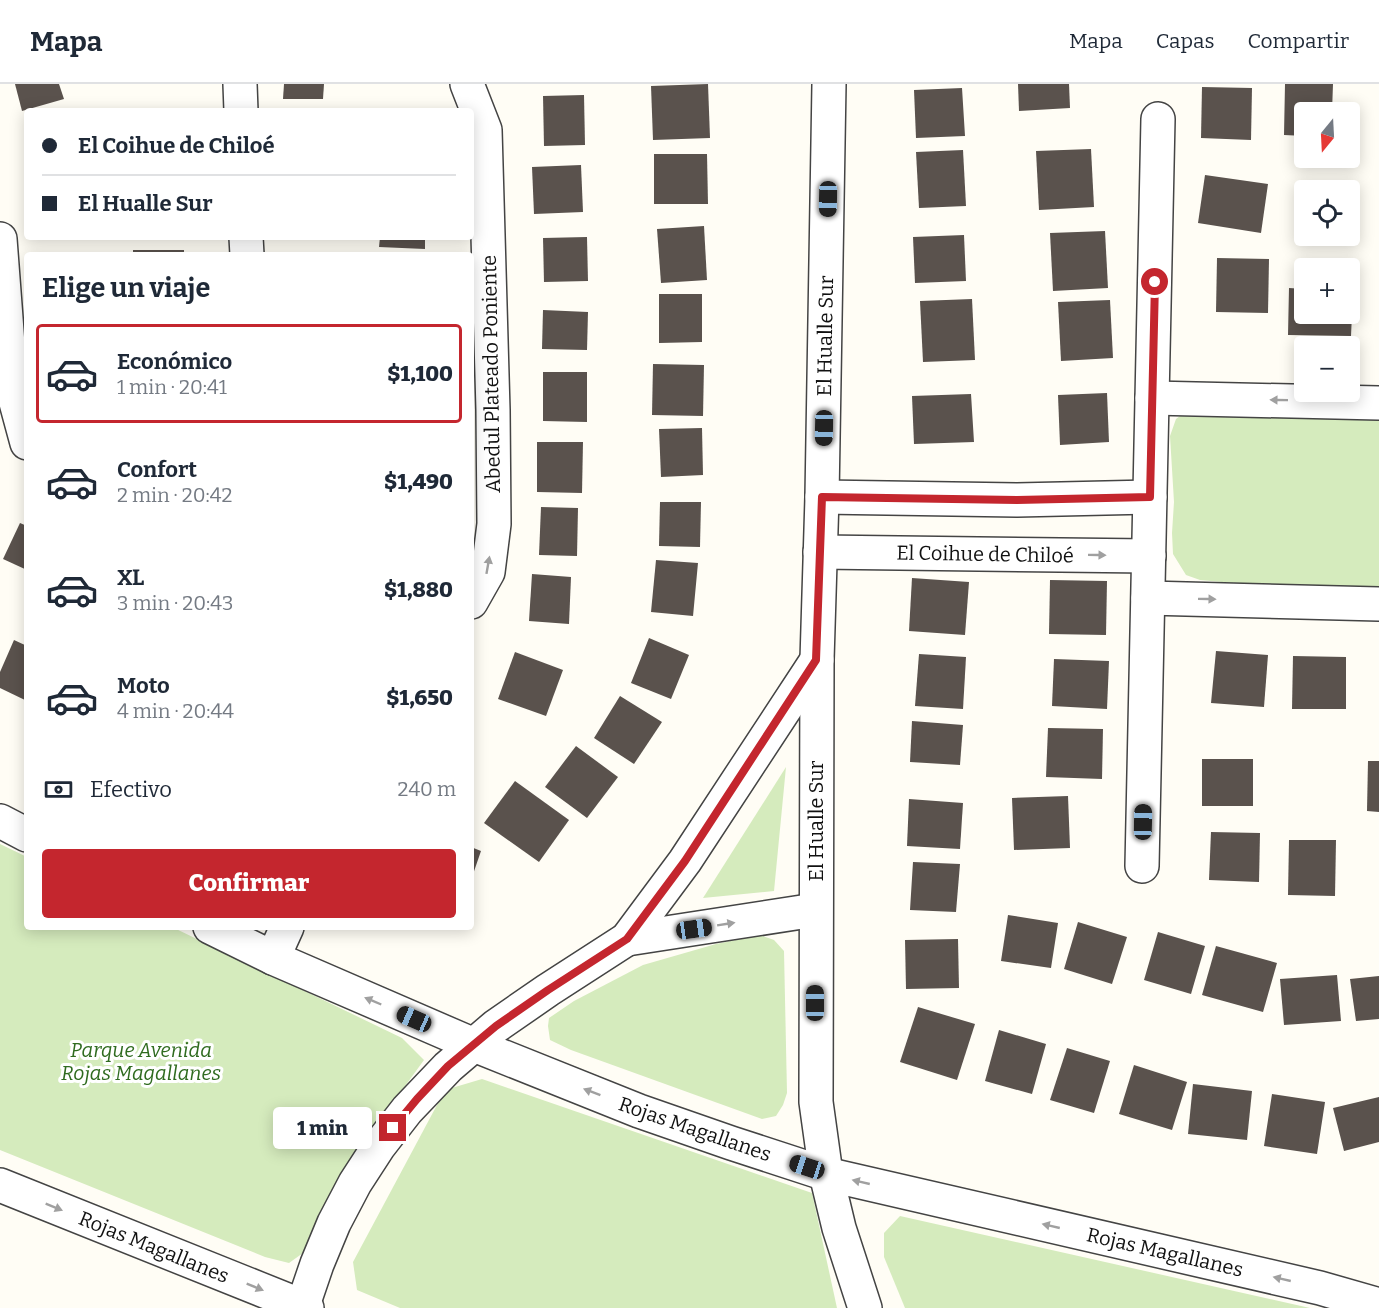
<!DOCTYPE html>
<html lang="es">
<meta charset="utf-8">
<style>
body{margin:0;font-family:Bitter,serif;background:#f2f2f3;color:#1f2937;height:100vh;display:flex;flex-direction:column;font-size:22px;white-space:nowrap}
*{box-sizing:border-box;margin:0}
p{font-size:20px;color:#747a83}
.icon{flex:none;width:33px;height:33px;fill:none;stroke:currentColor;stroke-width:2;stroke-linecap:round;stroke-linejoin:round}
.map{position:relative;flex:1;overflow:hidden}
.side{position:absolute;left:24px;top:168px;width:450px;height:678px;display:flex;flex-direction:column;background:#fff;border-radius:6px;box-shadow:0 3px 15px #0003}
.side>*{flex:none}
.top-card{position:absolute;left:24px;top:24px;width:450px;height:132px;border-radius:6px;box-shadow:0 3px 15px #0003;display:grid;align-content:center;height:132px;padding:0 18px;background:#fff}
.needle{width:39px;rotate:198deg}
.controls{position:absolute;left:1294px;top:18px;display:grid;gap:12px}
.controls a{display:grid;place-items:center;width:66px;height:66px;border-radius:6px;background:#fff;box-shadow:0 3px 15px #0003;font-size:30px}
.end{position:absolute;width:27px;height:27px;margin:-14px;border:8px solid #c4262e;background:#fff;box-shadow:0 0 0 3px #fff}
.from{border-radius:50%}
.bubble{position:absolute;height:42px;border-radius:6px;background:#fff;box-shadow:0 3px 15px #0003;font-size:20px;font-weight:800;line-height:42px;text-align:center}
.car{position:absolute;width:18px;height:36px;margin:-18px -9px;border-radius:8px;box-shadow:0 0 4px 2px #0007;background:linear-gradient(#222 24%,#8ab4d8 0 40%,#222 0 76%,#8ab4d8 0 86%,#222 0)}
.top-card b{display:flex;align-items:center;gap:21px;height:57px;font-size:22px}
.top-card b+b{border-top:2px solid #e0e1e3}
.top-card i{width:15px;height:15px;background:#1f2937}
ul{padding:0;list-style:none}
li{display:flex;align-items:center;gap:18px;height:99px;margin:0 12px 9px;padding:0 6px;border:3px solid transparent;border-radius:6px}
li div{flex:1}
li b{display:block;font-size:22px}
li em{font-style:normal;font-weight:800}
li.active{border-color:#c4262e}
li>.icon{width:54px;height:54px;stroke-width:1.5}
h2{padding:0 18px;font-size:27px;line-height:72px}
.pay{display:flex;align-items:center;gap:15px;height:66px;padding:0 18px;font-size:22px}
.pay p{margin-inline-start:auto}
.cta{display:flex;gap:12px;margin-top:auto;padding:12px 18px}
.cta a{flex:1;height:69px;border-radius:6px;background:#c4262e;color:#fff;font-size:24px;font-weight:800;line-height:69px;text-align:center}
header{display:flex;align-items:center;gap:36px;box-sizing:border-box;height:84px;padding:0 30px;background:#fff;border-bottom:2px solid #e0e1e3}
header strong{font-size:28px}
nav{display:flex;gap:33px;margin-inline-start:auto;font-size:21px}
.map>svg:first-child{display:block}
.green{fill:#d5ebbd}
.building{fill:#5a524d}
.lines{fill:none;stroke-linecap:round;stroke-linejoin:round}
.minor-casing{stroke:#444;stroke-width:36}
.minor{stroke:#fff;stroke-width:33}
.oneway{fill:#a0a0a0}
.route{stroke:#c4262e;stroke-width:8}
.labels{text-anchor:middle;stroke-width:6;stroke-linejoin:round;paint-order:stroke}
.street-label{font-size:20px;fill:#111;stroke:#fff}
.park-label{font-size:20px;font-style:italic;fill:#2f6b1f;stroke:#fff}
</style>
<header>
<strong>Mapa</strong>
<nav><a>Mapa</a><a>Capas</a><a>Compartir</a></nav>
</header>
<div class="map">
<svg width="1379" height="1224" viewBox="0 0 1379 1224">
<rect width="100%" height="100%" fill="#fffdf5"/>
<g class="green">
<path d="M 1194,321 L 1223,321 L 1379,336 L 1379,503 L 1233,499 L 1200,496 L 1186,491 L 1173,470 L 1172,449 L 1174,418 L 1170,352 L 1176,335 Z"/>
<path d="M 786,683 L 774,807 L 703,814 Z"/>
<path d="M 0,760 L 27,773 L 27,843 L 172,843 L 402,954 L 424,976 L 347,1082 L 303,1169 L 289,1179 L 265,1173 L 0,1066 Z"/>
<path d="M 760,851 L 774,856 L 784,867 L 787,1009 L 783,1021 L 776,1032 L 762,1035 L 571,966 L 550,956 L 548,942 L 549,934 L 574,917 L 643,881 L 716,860 Z"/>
<path d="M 482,995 L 812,1109 L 837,1224 L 400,1224 L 357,1206 L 353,1178 L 445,1006 Z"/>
<path d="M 900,1132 L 1310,1224 L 905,1224 L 884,1173 L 884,1149 Z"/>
</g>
<g class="building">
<path d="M 15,0 L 59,0 L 64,15 L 22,27 Z"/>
<path d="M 284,0 L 324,0 L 323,15 L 283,15 Z"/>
<path d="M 708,0 L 710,54 L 653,56 L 651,2 Z"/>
<path d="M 1018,0 L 1069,0 L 1070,24 L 1019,27 Z"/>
<path d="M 1285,0 L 1333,0 L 1332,28 L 1305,28 L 1305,52 L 1284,51 Z"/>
<path d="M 1202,3 L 1252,4 L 1251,56 L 1201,54 Z"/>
<path d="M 962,4 L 965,52 L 916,54 L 914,6 Z"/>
<path d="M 584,11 L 585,61 L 544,62 L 543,12 Z"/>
<path d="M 1091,65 L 1094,123 L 1039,126 L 1036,67 Z"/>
<path d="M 963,66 L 966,122 L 919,124 L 916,68 Z"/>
<path d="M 654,70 L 707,70 L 708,120 L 654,120 Z"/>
<path d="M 581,81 L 583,128 L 534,130 L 532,83 Z"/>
<path d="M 1205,91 L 1268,100 L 1261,149 L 1198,139 Z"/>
<path d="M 704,142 L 707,196 L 661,199 L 657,145 Z"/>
<path d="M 1105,147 L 1108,204 L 1053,207 L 1050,149 Z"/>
<path d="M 964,151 L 966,197 L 915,199 L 913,153 Z"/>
<path d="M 380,153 L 425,153 L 425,165 L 379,163 Z"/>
<path d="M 587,153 L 588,197 L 544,198 L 543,154 Z"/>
<rect x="133" y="166" width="51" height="5"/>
<path d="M 1217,174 L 1269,175 L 1268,229 L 1216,228 Z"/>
<path d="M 1289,204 L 1305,205 L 1305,230 L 1352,230 L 1351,252 L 1288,251 Z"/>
<path d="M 659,210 L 702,210 L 702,258 L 659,259 Z"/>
<path d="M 972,215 L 975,276 L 923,278 L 920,217 Z"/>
<path d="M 1110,216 L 1113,274 L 1061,277 L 1058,218 Z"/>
<path d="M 543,226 L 588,228 L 587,266 L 542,265 Z"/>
<path d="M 653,280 L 704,281 L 703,332 L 652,331 Z"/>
<path d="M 543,288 L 587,288 L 587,338 L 543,337 Z"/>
<path d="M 1107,309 L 1109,358 L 1060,361 L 1058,311 Z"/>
<path d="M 971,310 L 974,358 L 914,360 L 912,312 Z"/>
<path d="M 702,344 L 703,391 L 661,393 L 659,345 Z"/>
<path d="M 537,358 L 583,358 L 582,409 L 537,408 Z"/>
<path d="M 660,418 L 701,418 L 700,463 L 659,462 Z"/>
<path d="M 541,423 L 578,424 L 577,472 L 539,471 Z"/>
<path d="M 20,439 L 27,442 L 27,486 L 3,475 Z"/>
<path d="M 656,476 L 698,479 L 693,532 L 651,528 Z"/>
<path d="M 532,490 L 571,493 L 569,540 L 529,537 Z"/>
<path d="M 912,494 L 969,498 L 965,551 L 909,547 Z"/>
<path d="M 1050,496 L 1107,497 L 1106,551 L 1049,550 Z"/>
<path d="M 649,554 L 689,571 L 671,615 L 631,599 Z"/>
<path d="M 14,556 L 27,562 L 27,617 L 0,604 L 0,588 Z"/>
<path d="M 1216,567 L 1268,571 L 1264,623 L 1211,619 Z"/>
<path d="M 515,568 L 563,586 L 546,632 L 498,615 Z"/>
<path d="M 919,570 L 966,573 L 963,625 L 915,622 Z"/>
<path d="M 1293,572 L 1346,573 L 1346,625 L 1292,625 Z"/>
<path d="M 1054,575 L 1109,577 L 1107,625 L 1052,622 Z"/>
<path d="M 620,612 L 662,638 L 634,680 L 594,654 Z"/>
<path d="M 912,637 L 963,641 L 960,681 L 910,678 Z"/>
<path d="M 1048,644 L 1103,645 L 1102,695 L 1046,693 Z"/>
<path d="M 576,662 L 618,693 L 587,734 L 545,703 Z"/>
<rect x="1202" y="675" width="51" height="47"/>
<path d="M 1368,677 L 1379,677 L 1379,728 L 1367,727 Z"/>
<path d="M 515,697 L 569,736 L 539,778 L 484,739 Z"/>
<path d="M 1068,712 L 1070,764 L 1014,766 L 1012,714 Z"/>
<path d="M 909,715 L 963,719 L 960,765 L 907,762 Z"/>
<path d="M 1211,748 L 1260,749 L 1259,798 L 1209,796 Z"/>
<path d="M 1289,756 L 1336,756 L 1335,812 L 1288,811 Z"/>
<path d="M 471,763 L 481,767 L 471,796 Z"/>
<path d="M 913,778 L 960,780 L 956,828 L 910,826 Z"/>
<path d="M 1008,831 L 1058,839 L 1051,884 L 1001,877 Z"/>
<path d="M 1078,838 L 1127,853 L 1112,900 L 1064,885 Z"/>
<path d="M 1158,848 L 1205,862 L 1191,910 L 1144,896 Z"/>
<path d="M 958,855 L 959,904 L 906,905 L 905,856 Z"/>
<path d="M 1216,862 L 1277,879 L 1263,928 L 1202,911 Z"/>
<path d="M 1337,891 L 1341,937 L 1284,941 L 1280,895 Z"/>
<path d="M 1379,892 L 1379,935 L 1356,937 L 1350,895 Z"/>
<path d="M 918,923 L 975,940 L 957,996 L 900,978 Z"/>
<path d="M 999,946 L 1046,960 L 1032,1010 L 985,997 Z"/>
<path d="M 1067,964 L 1110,977 L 1094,1029 L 1050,1016 Z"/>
<path d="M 1134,981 L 1187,998 L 1172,1046 L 1119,1030 Z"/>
<path d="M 1193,1000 L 1252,1007 L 1247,1056 L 1188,1050 Z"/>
<path d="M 1272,1010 L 1325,1018 L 1317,1070 L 1264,1062 Z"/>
<path d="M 1379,1013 L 1379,1058 L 1344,1067 L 1333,1024 Z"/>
</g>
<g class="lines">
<g class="minor-casing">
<g id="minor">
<path d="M 240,0 L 241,27"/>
<path d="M 467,0 L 485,46 L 493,326 L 494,440 L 488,488 L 471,518"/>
<path d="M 829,0 L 822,413 L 817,576 L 816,1018 L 826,1090 L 839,1144 L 865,1224"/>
<path d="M 246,153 L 247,171"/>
<path d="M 0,155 L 11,300 L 27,359"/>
<path d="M 1152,314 L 1379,319"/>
<path d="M 822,413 L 1017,416 L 1150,413"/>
<path d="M 820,468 L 1149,472"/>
<path d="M 1148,514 L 1379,520"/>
<path d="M 0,737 L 27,751"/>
<path d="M 1142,782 L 1158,35"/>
<path d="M 210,843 L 273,874 L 474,961 L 639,1027 L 731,1059 L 826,1090 L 1320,1204 L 1379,1221"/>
<path d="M 627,855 L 815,826"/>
<path d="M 273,874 L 287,843"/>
<path d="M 0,1101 L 307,1224"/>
<path d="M 302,1224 L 317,1180 L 334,1139 L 355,1099 L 379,1062 L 407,1026 L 448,983 L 496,942 L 548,906 L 627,855 L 685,777 L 817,576"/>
</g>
</g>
<use href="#minor" class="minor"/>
</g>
<defs><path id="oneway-solid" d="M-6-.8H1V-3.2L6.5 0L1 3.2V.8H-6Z" transform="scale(1.5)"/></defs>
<g class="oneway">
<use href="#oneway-solid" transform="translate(1279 316) rotate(-179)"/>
<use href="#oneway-solid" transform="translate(1097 471) rotate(1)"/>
<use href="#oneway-solid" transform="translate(488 481) rotate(-80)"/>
<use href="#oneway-solid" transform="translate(1207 515) rotate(1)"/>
<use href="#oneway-solid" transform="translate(726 840) rotate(-9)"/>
<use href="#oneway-solid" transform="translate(373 917) rotate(-157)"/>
<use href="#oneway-solid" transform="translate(592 1008) rotate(-159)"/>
<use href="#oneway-solid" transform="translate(861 1098) rotate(-167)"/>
<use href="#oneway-solid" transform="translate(54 1123) rotate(22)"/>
<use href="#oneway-solid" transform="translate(1051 1142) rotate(-167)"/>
<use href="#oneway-solid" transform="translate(1282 1195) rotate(-167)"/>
<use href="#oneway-solid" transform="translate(255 1203) rotate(22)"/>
</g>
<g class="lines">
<path class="route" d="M 393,1044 L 417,1015 L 448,982 L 496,942 L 548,906 L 627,855 L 685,777 L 816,576 L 822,413 L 1017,416 L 1150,413 L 1155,198"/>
</g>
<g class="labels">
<g class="street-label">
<text transform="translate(825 252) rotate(-89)" y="7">El Hualle Sur</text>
<text transform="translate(491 290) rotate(-91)" y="7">Abedul Plateado Poniente</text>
<text transform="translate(985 470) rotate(1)" y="7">El Coihue de Chiloé</text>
<text transform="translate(816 737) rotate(-90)" y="7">El Hualle Sur</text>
<text transform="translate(695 1045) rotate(19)" y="7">Rojas Magallanes</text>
<text transform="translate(154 1163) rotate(22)" y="7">Rojas Magallanes</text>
<text transform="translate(1165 1168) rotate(13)" y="7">Rojas Magallanes</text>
</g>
<g class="park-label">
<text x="141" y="973">Parque Avenida<tspan x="141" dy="23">Rojas Magallanes</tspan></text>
</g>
</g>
</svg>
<div class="controls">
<a><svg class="needle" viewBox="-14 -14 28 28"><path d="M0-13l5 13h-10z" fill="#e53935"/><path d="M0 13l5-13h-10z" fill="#747a83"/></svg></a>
<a><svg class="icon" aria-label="locate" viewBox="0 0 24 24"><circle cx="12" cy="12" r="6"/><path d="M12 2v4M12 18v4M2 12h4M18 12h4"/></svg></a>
<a>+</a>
<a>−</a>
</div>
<i class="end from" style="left:1155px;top:198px"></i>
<i class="end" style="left:393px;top:1044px"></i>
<div class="bubble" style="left:273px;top:1023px;width:99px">1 min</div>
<i class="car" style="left:828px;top:115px;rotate:181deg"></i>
<i class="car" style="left:824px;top:344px;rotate:181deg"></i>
<i class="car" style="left:1143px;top:738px;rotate:1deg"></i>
<i class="car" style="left:694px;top:845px;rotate:82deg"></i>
<i class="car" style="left:815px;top:919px;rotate:0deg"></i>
<i class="car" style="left:414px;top:935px;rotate:294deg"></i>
<i class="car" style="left:807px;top:1083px;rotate:288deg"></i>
<div class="top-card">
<b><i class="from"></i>El Coihue de Chiloé</b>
<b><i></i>El Hualle Sur</b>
</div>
<section class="side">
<h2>Elige un viaje</h2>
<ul>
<li class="active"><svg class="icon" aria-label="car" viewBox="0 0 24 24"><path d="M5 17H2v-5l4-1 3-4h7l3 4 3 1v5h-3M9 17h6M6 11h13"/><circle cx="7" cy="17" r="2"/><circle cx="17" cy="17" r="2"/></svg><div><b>Económico</b><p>1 min · 20:41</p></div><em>$1,100</em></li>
<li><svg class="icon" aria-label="car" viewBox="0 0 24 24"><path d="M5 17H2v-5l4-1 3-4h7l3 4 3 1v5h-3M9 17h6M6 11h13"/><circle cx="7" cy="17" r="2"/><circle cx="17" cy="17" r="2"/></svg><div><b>Confort</b><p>2 min · 20:42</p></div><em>$1,490</em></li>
<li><svg class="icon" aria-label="car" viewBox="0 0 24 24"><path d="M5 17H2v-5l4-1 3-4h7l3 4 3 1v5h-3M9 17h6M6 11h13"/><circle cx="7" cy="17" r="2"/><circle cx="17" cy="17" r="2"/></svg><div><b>XL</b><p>3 min · 20:43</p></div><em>$1,880</em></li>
<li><svg class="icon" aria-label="car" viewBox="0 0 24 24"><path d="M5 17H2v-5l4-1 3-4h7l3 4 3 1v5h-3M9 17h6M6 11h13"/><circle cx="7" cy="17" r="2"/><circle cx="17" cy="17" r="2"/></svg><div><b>Moto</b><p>4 min · 20:44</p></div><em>$1,650</em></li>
</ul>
<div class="pay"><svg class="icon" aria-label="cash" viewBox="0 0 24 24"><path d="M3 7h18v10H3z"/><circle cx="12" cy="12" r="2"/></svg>Efectivo<p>240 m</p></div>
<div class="cta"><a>Confirmar</a></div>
</section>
</div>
